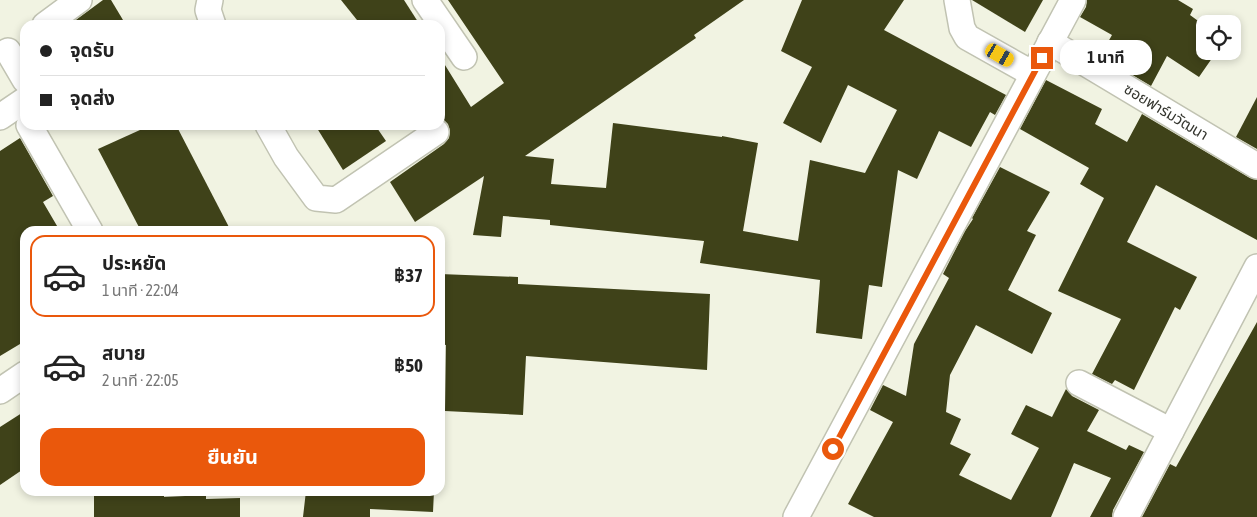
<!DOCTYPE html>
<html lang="th">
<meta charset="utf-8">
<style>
body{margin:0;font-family:"Asap Condensed","Noto Sans Thai",sans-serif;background:#f6f6f6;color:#222;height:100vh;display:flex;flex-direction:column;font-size:19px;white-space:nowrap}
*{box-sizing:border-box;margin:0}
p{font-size:16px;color:#767676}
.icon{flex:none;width:28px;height:28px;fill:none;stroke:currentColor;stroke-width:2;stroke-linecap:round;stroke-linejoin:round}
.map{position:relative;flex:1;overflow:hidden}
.details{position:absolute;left:20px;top:226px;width:425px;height:270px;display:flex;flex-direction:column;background:#fff;border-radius:15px;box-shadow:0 2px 8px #0003}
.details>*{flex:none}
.guide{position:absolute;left:20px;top:20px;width:425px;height:110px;border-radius:15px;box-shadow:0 2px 8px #0003;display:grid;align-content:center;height:110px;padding:0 20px;background:#fff}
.buttons{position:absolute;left:1196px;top:15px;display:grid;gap:10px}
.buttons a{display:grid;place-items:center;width:45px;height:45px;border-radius:10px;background:#fff;box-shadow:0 2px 8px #0003;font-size:25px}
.end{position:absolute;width:22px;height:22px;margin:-11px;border:6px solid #ea580c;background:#fff;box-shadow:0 0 0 2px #fff}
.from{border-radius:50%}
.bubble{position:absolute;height:35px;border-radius:15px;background:#fff;box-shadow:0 2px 8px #0003;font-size:16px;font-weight:700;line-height:35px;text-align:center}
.car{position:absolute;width:15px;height:30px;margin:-15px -8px;border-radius:6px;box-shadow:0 0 4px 1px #0007;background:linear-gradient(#f5c518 24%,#345 0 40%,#f5c518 0 76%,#345 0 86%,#f5c518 0)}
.guide b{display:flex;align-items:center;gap:18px;height:48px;font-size:19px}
.guide b+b{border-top:1px solid #e0e0e0}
.guide i{width:12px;height:12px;background:#222}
ul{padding:9px 0 0;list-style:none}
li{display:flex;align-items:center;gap:15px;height:82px;margin:0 10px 8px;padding:0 10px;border:2px solid transparent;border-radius:15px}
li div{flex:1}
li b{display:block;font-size:19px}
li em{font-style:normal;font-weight:700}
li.selected{border-color:#ea580c}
li>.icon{width:45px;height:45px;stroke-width:1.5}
.button{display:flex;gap:10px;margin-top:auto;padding:10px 20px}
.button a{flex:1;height:58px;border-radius:15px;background:#ea580c;color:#fff;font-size:20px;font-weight:700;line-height:58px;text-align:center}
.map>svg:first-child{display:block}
.building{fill:#3f4219}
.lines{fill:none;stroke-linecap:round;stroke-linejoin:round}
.minor-casing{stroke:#c1c3b2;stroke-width:28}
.minor{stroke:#fff;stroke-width:25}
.route{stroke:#ea580c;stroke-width:6}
.labels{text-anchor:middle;stroke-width:5;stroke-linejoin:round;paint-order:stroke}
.street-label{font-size:15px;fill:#34352e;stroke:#fff}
</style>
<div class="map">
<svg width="1257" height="517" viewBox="0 0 1257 517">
<rect width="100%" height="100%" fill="#f1f3e2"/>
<g class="building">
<path d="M 103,0 L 111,0 L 126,25 L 69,25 Z"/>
<path d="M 341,0 L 404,0 L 420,25 L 361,25 Z"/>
<path d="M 448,0 L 744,0 L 694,35 L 696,38 L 525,156 L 554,159 L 551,184 L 606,188 L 613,123 L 722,137 L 722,136 L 758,143 L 743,231 L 798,241 L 810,160 L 865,173 L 897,110 L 848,85 L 821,143 L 783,123 L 812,67 L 781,51 L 802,0 L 904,0 L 884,30 L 1006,95 L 995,115 L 990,112 L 971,147 L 939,131 L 917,179 L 898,170 L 882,287 L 869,285 L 862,339 L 816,333 L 820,280 L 700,263 L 704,241 L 550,225 L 550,220 L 503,216 L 501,237 L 473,235 L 484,176 L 415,222 L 390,182 L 444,144 L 449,138 L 450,131 L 448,124 L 443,119 L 440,119 L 440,57 L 471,107 L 504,83 Z"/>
<path d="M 972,0 L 1043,0 L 1025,32 Z"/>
<path d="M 1087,0 L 1178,0 L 1193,9 L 1190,15 L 1205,26 L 1205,51 L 1217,51 L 1199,77 L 1167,56 L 1151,86 L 1124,70 L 1128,63 L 1104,49 L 1112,35 L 1080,17 L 1086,7 Z"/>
<path d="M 1046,80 L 1102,109 L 1095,124 L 1127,142 L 1142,114 L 1250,178 L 1257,180 L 1257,240 L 1156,185 L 1127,242 L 1197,277 L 1180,310 L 1175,307 L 1134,390 L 1115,380 L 1112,384 L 1092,374 L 1121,319 L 1058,291 L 1104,198 L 1080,184 L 1089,168 L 1020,129 Z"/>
<path d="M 1257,97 L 1257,149 L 1236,137 Z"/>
<path d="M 151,125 L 176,125 L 231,231 L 141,231 L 98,149 Z"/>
<path d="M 315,125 L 375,125 L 386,141 L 343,170 Z"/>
<path d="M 20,138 L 53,196 L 43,202 L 60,231 L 25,231 L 25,341 L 0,356 L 0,151 Z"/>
<path d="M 1000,167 L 1050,192 L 1027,231 L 1036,235 L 1008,290 L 1052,313 L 1032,354 L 976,325 L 950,375 L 946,412 L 961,419 L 950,444 L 971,454 L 959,475 L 1011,500 L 1039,448 L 1011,434 L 1026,405 L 1052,417 L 1066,389 L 1072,396 L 1099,410 L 1087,431 L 1126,450 L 1129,445 L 1144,452 L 1113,510 L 1112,517 L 1090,517 L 1111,478 L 1074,463 L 1051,517 L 874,517 L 848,504 L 893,422 L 870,410 L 883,385 L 906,396 L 914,344 L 949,278 L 943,274 L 965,231 L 973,219 L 972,218 Z"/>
<path d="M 440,274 L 518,277 L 518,284 L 710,294 L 707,370 L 526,356 L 523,415 L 445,411 L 446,345 L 440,344 Z"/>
<path d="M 1257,322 L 1257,517 L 1142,517 L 1170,464 L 1176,467 Z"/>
<path d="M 25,411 L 25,468 L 0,485 L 0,427 Z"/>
<path d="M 94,491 L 164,491 L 164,497 L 206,495 L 206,499 L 240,498 L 240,517 L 94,517 Z"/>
<path d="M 306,491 L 434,491 L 433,512 L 370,509 L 370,517 L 303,517 Z"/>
</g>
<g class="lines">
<g class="minor-casing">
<g id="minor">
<path d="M 210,0 L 208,10 L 213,25"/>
<path d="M 425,0 L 464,57"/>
<path d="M 957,0 L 962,28 L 967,37 L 1033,74"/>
<path d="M 45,25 L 79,0"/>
<path d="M 1050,42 L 1257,166"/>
<path d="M 8,51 L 25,80"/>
<path d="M 0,117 L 25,100"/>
<path d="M 29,125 L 90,231"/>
<path d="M 268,125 L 286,157 L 316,198 L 336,200 L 436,132"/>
<path d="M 1079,383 L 1171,431"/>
<path d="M 0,391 L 25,374"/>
<path d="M 796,517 L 1073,0"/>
<path d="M 1126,517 L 1257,267"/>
</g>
</g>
<use href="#minor" class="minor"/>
</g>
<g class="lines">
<path class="route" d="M 833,449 L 1042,58"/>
</g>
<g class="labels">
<g class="street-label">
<text transform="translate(1166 112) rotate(31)" y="5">ซอยฟาร์มวัฒนา</text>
</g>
</g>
</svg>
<div class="buttons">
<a><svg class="icon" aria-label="locate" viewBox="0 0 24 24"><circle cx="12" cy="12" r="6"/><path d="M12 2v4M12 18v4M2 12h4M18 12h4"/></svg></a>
</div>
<i class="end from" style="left:833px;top:449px"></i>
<i class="end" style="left:1042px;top:58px"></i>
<div class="bubble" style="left:1060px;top:40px;width:92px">1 นาที</div>
<i class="car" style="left:1000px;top:55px;rotate:120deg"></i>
<div class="guide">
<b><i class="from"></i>จุดรับ</b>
<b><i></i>จุดส่ง</b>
</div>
<section class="details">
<ul>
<li class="selected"><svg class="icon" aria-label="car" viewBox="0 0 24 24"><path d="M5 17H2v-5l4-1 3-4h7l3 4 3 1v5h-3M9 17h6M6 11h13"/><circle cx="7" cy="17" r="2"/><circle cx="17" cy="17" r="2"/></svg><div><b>ประหยัด</b><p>1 นาที · 22:04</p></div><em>฿37</em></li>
<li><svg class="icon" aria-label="car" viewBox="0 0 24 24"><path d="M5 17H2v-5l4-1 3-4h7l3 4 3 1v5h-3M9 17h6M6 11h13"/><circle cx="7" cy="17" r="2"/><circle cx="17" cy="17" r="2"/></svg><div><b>สบาย</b><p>2 นาที · 22:05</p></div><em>฿50</em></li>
</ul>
<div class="button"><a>ยืนยัน</a></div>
</section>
</div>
